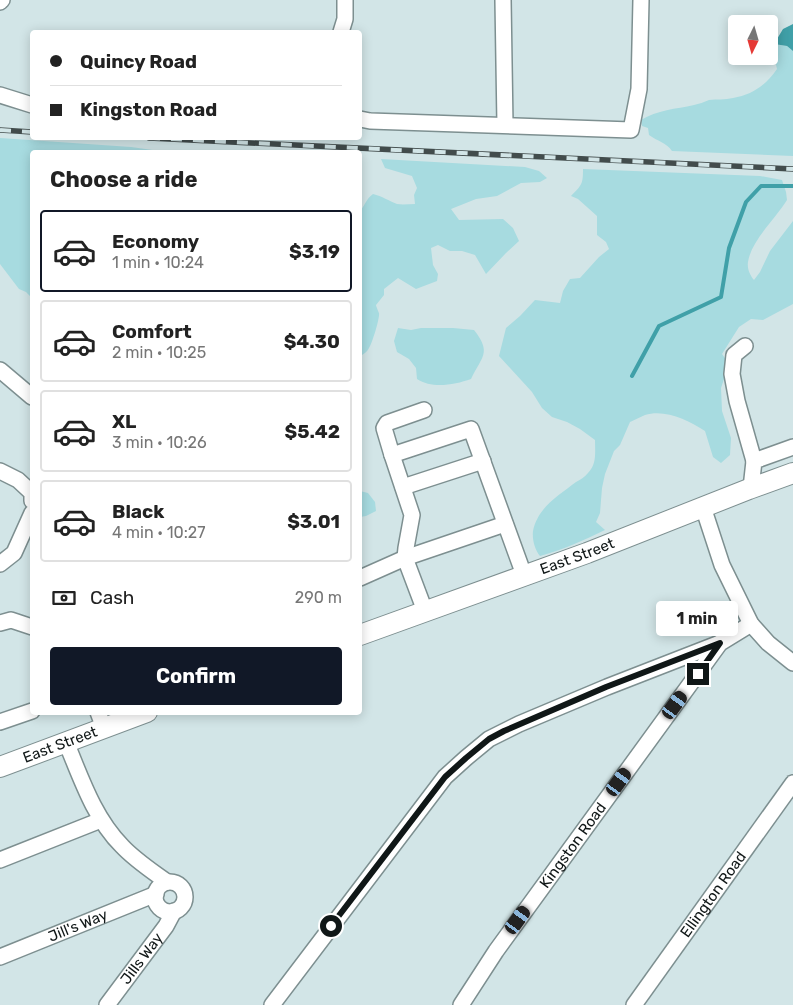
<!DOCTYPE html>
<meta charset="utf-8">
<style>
body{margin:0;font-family:Rubik,sans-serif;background:#f2f2f2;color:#222;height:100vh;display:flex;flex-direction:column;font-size:19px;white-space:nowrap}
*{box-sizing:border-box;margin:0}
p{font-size:16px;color:#767676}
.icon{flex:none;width:28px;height:28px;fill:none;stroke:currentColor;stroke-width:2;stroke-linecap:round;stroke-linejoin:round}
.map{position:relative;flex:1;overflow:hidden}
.sheet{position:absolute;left:30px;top:150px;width:332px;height:565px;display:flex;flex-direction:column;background:#fff;border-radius:5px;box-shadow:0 2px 12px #0003}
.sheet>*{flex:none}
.hud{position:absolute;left:30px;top:30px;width:332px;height:110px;border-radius:5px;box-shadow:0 2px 12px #0003;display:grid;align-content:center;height:110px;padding:0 20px;background:#fff}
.needle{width:32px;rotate:185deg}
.controls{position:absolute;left:728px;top:15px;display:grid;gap:10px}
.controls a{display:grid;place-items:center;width:50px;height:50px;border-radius:5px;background:#fff;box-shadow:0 2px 12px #0003;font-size:25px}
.end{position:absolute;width:22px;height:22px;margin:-11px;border:6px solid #101717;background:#fff;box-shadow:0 0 0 2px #fff}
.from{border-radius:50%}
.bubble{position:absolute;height:35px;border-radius:5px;background:#fff;box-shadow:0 2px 12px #0003;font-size:16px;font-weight:700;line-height:35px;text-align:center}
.car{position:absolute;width:15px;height:30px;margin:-15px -8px;border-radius:6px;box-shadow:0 0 4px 1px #0007;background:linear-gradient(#222 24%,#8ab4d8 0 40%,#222 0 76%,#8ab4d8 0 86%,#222 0)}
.hud b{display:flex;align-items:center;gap:18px;height:48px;font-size:19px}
.hud b+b{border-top:1px solid #e0e0e0}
.hud i{width:12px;height:12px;background:#222}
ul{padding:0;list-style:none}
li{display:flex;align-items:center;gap:15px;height:82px;margin:0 10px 8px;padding:0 10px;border:2px solid #e0e0e0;border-radius:5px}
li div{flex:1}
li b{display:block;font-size:19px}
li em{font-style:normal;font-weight:700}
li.on{border-color:#111827}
li>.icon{width:45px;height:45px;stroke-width:1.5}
h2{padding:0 20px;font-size:22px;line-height:60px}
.pay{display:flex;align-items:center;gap:12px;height:55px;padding:0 20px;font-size:19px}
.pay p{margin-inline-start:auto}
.cta{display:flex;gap:10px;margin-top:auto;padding:10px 20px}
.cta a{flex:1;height:58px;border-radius:5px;background:#111827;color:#fff;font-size:20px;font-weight:700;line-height:58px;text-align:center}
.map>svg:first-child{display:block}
.green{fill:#a7dbe0}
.water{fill:#40a0a8}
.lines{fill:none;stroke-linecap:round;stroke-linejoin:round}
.stream{stroke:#40a0a8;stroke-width:4}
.minor-casing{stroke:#7d8f90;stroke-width:18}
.major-casing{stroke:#7d8f90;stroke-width:22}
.minor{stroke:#fff;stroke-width:15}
.major{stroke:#fff;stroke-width:20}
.rail-casing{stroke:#424c4c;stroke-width:5.5}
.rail{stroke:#d2e5e7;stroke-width:4;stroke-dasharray:11;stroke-linecap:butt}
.route{stroke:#101717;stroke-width:6}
.labels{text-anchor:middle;stroke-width:4;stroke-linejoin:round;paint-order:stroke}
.street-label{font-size:15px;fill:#101717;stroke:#d2e5e7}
</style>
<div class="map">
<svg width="793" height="1005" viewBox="0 0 793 1005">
<rect width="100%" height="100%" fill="#d2e5e7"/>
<g class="green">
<path d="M 774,44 L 787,46 L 793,51 L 793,156 L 672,151 C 667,143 657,141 649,135 L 648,128 L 642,126 L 641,120 C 657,110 676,109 694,105 C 699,104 704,102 709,100 C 717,99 725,100 733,98 C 752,95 766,85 777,69 L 774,56 Z"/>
<path d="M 0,138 L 131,147 L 167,152 L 32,152 L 32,298 L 26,292 L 19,289 L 0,264 Z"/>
<path d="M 381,159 L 525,167 L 539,171 L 547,178 L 540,182 L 521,183 L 497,196 L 476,199 L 451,209 L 459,220 L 503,219 L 513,228 L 519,241 L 506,253 L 486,274 L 475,255 L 462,251 L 450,251 L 438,245 L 431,248 L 433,265 L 438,274 L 437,281 L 416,289 L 398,278 L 384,289 L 384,295 L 376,305 C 376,306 379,313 379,313 C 380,318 372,344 369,348 C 367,352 364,354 360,356 L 360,211 C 366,204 366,199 373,194 C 382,196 389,201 397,204 C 403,205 409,204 415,204 L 414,195 L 417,188 L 412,176 L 385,168 Z"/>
<path d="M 583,169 L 760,176 L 782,180 L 786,192 L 787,200 C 776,218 751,241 748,262 C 747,269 750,275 754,280 L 760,272 L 770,251 L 793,221 L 793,304 L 763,320 L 751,319 L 739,327 L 722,354 L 729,364 L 721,388 L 722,411 L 731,438 L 730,455 L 721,463 L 713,457 L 705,431 C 688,420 665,409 645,415 C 640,417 635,420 630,422 L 620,445 L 614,451 L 605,474 L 602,488 L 600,513 L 596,522 L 605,530 C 584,540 563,550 540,556 C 535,550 532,540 533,531 C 538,507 558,496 576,482 C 580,480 585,477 588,473 C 597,464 595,452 595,440 L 580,429 L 567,422 L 552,417 L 542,408 L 532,392 L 499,356 L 506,328 L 520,316 L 535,300 L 560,303 L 563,291 L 570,279 L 580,278 L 599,257 L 609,249 L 606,242 L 597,235 L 597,216 L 578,199 L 571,196 C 582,185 583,184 583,169 Z"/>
<path d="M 398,328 L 411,330 L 421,328 L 453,328 L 474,330 C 492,353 482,356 471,379 C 454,385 432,389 417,379 L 416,368 L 409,359 L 397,352 L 394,341 Z"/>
<path d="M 360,491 L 368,493 L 375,502 L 376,511 L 366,516 L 360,517 Z"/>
</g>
<path class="water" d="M 793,24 L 793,51 L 787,46 L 774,44 L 783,29 Z"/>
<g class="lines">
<path class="stream" d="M 632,376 L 659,326 L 721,297 L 729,248 L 746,202 L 761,186 L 793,186"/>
<g class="minor-casing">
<g id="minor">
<path d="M 503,0 L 505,125"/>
<path d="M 0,2 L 2,0"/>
<path d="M 341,32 L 345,19 L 345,0"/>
<path d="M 0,95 L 32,105"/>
<path d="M 360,119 L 370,121 L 631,130 L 639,89 L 641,0"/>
<path d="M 745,346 L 734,355 L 732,374 L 737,401 L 754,461"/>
<path d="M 0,370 L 32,397"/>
<path d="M 392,455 L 384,428 L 387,423 L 424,410"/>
<path d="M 0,471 L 18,480 L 32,493 L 32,501"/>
<path d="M 403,487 L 483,461"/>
<path d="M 751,488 L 754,461 L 793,447"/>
<path d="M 703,507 L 722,565 L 751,624 L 768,643 L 793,663"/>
<path d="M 0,564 L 14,553 L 32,513"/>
<path d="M 360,578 L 405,558 L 505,524"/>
<path d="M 425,611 L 405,558 L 406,548 L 412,515 L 392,455 L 471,429 L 524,575"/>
<path d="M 0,623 L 11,620 L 32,627"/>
<path d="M 98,712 L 104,728"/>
<path d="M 0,722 L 32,711"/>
<path d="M 66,742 C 81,778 94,818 122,846 C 135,860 152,871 167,882"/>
<path d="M 0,860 L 101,820"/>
<circle cx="170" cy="897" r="15"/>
<path id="s1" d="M 0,957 L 156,894"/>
<path id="s2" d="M 107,1005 L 166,926 L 174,911"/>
<path d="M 272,1005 L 445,777 L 466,758 L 489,739 L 519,724 L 607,687 L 720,643"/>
<path id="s3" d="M 461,1005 L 496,951 L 720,643 L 751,624"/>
<path id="s4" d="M 634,1005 L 793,783"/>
</g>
</g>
<g class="major-casing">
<g id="major">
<path id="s5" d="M 360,635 L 587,553 L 749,489 L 793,473"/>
<path id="s6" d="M 0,767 L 147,712"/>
</g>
</g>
<use href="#minor" class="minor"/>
<use href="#major" class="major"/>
<g class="rail-casing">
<g id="rail">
<path d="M 0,130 L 32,132"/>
<path d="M 149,138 L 793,169"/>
</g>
</g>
<use href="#rail" class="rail"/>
</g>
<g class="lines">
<path class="route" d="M 331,926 L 445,777 L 466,758 L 489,739 L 504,731 L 606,687 L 720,643 L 698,674"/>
</g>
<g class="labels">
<g class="street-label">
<text dy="5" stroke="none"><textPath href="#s5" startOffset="231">East Street</textPath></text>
<text dy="5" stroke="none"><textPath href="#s6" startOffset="64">East Street</textPath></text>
<text dy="5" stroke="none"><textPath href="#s3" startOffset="195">Kingston Road</textPath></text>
<text dy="5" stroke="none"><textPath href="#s4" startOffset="136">Ellington Road</textPath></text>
<text dy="5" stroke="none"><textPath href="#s1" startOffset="84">Jill's Way</textPath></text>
<text dy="5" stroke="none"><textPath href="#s2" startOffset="58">Jills Way</textPath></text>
</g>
</g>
</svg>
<div class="controls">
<a><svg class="needle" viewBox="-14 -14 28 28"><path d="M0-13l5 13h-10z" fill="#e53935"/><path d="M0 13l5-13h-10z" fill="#767676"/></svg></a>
</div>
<i class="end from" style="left:331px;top:926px"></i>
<i class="end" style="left:698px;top:674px"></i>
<div class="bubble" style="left:656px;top:601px;width:82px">1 min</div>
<i class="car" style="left:675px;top:705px;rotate:36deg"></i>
<i class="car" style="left:619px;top:782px;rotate:36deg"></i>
<i class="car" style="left:518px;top:920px;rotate:36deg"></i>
<div class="hud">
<b><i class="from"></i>Quincy Road</b>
<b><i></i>Kingston Road</b>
</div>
<section class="sheet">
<h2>Choose a ride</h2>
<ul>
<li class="on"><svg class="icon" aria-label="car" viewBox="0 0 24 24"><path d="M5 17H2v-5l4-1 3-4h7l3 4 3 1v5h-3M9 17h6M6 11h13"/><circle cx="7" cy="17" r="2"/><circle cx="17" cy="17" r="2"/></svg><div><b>Economy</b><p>1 min · 10:24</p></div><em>$3.19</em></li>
<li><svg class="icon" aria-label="car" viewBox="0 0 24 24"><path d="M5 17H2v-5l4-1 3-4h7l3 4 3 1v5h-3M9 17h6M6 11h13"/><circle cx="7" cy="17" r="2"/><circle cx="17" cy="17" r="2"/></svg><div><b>Comfort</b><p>2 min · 10:25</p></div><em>$4.30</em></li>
<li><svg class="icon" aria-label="car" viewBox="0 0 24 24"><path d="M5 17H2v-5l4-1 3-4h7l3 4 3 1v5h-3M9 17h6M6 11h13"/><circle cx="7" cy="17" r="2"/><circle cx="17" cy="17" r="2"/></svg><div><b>XL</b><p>3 min · 10:26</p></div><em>$5.42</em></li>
<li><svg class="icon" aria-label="car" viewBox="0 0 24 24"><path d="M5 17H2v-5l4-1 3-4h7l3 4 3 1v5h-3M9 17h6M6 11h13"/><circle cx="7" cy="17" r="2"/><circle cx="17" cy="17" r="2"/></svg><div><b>Black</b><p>4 min · 10:27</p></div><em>$3.01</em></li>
</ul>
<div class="pay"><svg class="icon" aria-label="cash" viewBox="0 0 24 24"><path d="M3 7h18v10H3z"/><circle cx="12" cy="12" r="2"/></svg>Cash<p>290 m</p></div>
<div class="cta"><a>Confirm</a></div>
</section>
</div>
